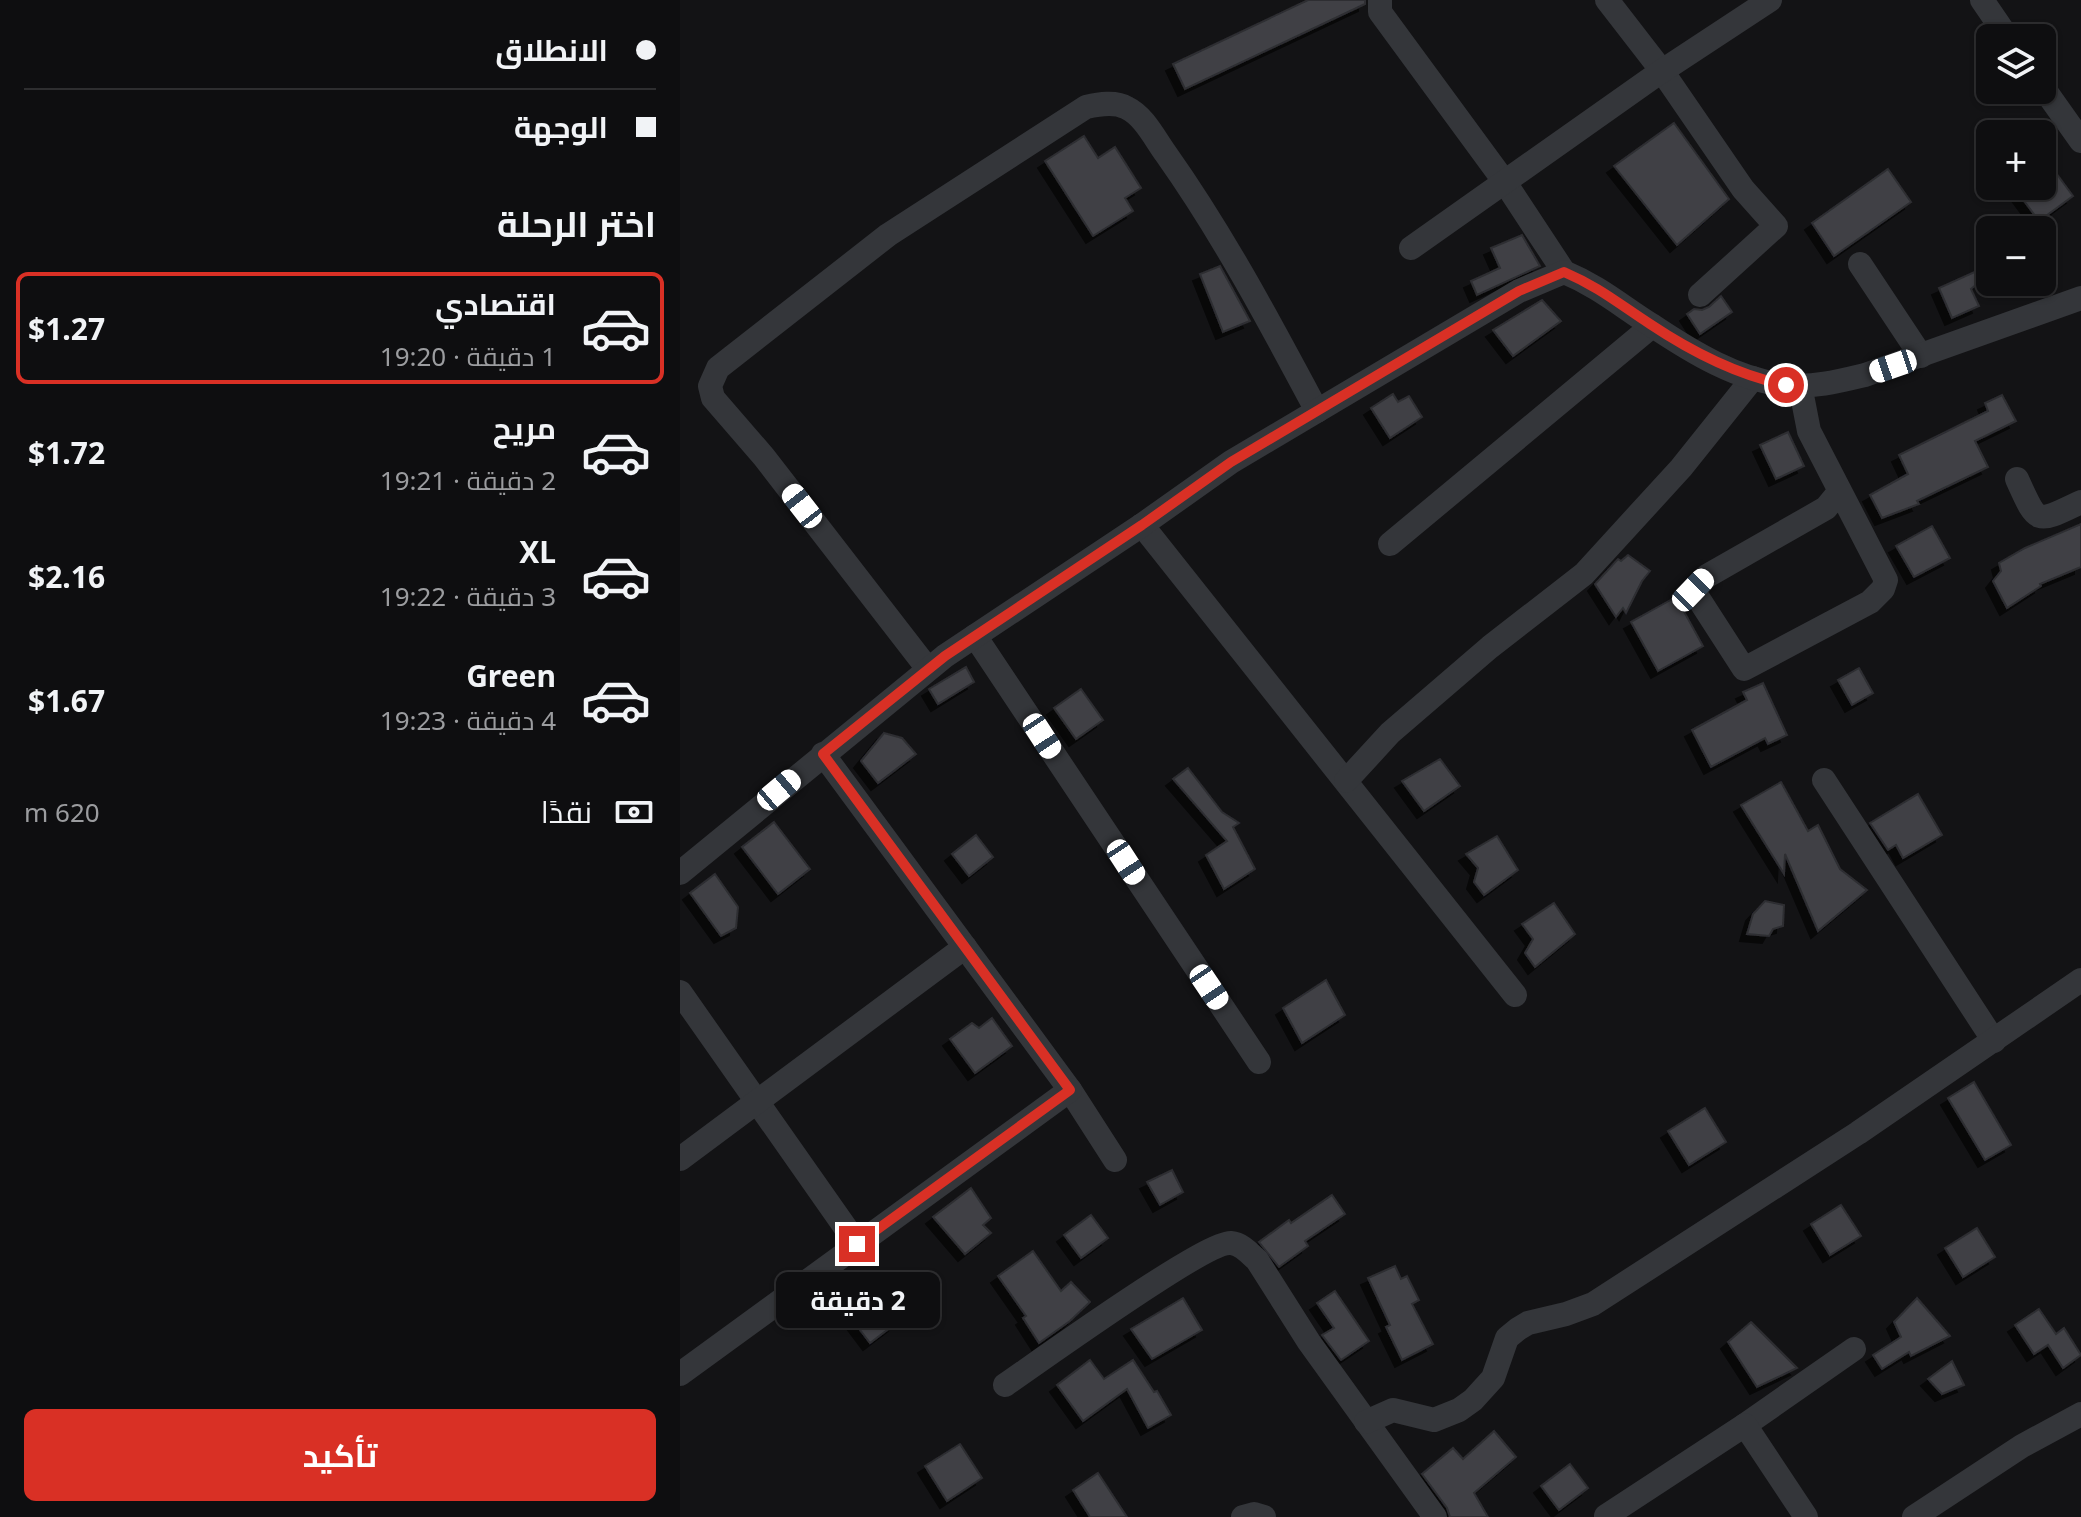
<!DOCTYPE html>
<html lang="ar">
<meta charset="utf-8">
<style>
body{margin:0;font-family:"Noto Sans",Cairo,sans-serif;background:#1c1c1e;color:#f1f3f6;direction:rtl;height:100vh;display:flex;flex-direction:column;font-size:30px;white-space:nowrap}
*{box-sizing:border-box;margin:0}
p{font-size:26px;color:#9b9c9f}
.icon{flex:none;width:44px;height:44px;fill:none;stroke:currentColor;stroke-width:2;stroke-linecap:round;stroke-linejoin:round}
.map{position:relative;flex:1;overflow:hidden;direction:ltr}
.drawer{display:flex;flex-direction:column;background:#0e0e10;width:680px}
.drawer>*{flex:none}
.top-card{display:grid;align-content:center;height:176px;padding:0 24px;background:#0e0e10}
.fabs{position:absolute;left:1296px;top:24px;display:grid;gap:16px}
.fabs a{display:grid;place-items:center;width:80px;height:80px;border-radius:12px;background:#0e0e10;box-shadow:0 2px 6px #0004,0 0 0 2px #2e2e30;font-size:40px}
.end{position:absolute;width:36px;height:36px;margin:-18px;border:10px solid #d93025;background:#fff;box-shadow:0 0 0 4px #fff}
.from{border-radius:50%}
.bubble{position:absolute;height:56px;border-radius:12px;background:#0e0e10;box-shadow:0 2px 6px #0004,0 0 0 2px #2e2e30;font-size:26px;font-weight:700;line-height:56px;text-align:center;direction:rtl}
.car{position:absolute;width:24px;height:48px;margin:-24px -12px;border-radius:10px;box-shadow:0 0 6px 2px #0007;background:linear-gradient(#fff 24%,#345 0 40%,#fff 0 76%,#345 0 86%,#fff 0)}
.top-card b{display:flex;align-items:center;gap:28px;height:76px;font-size:30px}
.top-card b+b{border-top:2px solid #2e2e30}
.top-card i{width:20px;height:20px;background:#f1f3f6}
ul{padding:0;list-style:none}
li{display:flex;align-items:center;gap:24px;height:112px;margin:0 16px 12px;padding:0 8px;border:4px solid transparent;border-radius:12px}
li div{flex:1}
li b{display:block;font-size:30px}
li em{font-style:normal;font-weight:700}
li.on{border-color:#d93025}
li>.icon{width:72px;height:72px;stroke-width:1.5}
h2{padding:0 24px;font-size:36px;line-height:96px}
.pay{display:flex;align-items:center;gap:20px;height:88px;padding:0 24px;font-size:30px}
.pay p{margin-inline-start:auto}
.primary-button{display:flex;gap:16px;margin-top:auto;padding:16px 24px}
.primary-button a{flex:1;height:92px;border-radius:12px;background:#d93025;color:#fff;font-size:32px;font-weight:700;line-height:92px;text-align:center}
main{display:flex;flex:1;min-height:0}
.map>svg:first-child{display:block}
.building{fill:#3f4145;stroke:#2d2d31;stroke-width:2;filter:url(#shadow)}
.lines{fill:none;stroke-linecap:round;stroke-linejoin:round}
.minor{stroke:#34363a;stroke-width:24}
.route{stroke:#d93025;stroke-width:10}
</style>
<main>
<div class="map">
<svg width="1401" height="1517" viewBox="0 0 1401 1517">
<defs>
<filter id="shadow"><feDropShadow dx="-7" dy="7" stdDeviation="0" flood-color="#0009"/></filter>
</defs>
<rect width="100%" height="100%" fill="#131315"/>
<g class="building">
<path d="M 628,0 L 685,0 L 685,4 L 505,89 L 493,64 Z"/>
<path d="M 994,123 L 1049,199 L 997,245 L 934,166 Z"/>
<path d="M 404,136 L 418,158 L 435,147 L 461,188 L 445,198 L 453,211 L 413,236 L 365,161 Z"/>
<path d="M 1362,154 L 1393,196 L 1359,221 L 1333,186 L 1362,186 Z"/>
<path d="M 1208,169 L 1231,202 L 1154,256 L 1132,223 Z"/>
<path d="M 842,235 L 860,266 L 797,295 L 791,281 L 820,268 L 811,248 Z"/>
<path d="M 1310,265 L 1310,273 L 1291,289 L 1299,306 L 1272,318 L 1259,288 Z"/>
<path d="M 540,266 L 570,321 L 543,332 L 520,274 Z"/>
<path d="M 1041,296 L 1052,312 L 1020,334 L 1007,314 L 1014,309 L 1022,310 L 1029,307 Z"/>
<path d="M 862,300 L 881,321 L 833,356 L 813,330 Z"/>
<path d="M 713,394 L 718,402 L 729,396 L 742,417 L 710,438 L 691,408 Z"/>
<path d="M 1322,395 L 1336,421 L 1295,441 L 1308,467 L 1237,501 L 1239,504 L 1202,518 L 1190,495 L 1228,474 L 1219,455 L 1308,411 L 1305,403 Z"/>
<path d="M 1108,432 L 1124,466 L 1096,479 L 1080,445 Z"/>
<path d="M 1401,524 L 1401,567 L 1360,584 L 1361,586 L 1327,608 L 1313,581 L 1321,571 L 1319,563 L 1345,548 Z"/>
<path d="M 1252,526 L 1270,558 L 1234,577 L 1216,546 Z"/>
<path d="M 948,555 L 970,571 L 962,581 L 946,613 L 943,608 L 936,617 L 915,584 L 938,559 L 941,561 Z"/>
<path d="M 996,597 L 1023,646 L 978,671 L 951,622 Z"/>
<path d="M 286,667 L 294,682 L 258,704 L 249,689 Z"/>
<path d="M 1179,668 L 1193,693 L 1172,705 L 1158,680 Z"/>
<path d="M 1083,683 L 1107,735 L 1088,744 L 1085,738 L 1031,767 L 1012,730 L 1067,700 L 1063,692 Z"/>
<path d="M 401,689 L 423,720 L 396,739 L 374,708 Z"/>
<path d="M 204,733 L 222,738 L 236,754 L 198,783 L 181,761 Z"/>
<path d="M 760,759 L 780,786 L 744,811 L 722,781 Z"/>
<path d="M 508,768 L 542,812 L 559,823 L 553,827 L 575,869 L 544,889 L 526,855 L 547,841 L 493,779 Z"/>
<path d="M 1101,782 L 1128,831 L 1138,825 L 1160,869 L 1187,890 L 1138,931 L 1105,854 L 1104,874 L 1061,805 Z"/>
<path d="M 1238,794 L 1262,835 L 1223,858 L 1216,845 L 1208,850 L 1190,823 Z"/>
<path d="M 94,822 L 130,869 L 98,894 L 62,847 Z"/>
<path d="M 296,835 L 313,857 L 289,876 L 272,854 Z"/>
<path d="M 817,836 L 838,870 L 804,895 L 794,882 L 798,868 L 786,854 Z"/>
<path d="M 35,874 L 58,907 L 56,928 L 41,936 L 10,893 Z"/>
<path d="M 1085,901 L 1104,905 L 1103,926 L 1093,929 L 1089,936 L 1067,934 L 1073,914 Z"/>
<path d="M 874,903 L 895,934 L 855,967 L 845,953 L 853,939 L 842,924 Z"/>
<path d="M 646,980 L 665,1015 L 622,1043 L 603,1008 Z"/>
<path d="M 312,1018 L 332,1046 L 295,1073 L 270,1039 L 292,1023 L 299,1028 Z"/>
<path d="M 1294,1082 L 1331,1145 L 1305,1160 L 1268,1098 Z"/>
<path d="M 1025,1108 L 1046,1142 L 1009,1165 L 988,1131 Z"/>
<path d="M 492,1170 L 503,1192 L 480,1205 L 467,1182 Z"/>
<path d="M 291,1188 L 311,1218 L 303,1225 L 311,1233 L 285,1254 L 253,1217 Z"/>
<path d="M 652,1195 L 665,1214 L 625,1241 L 628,1246 L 599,1267 L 579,1242 L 609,1220 L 611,1223 Z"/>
<path d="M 1161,1205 L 1181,1236 L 1150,1255 L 1131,1224 Z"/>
<path d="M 411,1215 L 428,1238 L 401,1258 L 384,1235 Z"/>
<path d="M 1297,1228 L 1315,1257 L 1283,1277 L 1265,1248 Z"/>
<path d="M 353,1251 L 381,1291 L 391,1282 L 410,1302 L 390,1321 L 359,1343 L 343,1318 L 346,1316 L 318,1276 Z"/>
<path d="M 715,1266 L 721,1279 L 727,1276 L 739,1300 L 732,1304 L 753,1344 L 722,1360 L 706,1327 L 710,1325 L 688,1278 Z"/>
<path d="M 655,1291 L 689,1341 L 661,1360 L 642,1335 L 654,1328 L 637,1303 Z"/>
<path d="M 503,1298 L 522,1330 L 472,1359 L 451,1329 Z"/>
<path d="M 1237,1298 L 1270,1336 L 1231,1356 L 1229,1352 L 1202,1369 L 1193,1355 L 1221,1337 L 1214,1322 Z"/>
<path d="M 196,1299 L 215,1324 L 190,1343 L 171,1318 Z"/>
<path d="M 1359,1309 L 1376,1334 L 1384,1328 L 1401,1355 L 1383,1368 L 1368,1345 L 1354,1354 L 1335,1325 Z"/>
<path d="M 1071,1322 L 1117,1368 L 1077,1387 L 1048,1342 Z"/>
<path d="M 410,1360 L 424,1379 L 453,1360 L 474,1392 L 477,1391 L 491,1415 L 468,1428 L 447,1389 L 403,1421 L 377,1385 Z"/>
<path d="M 1272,1361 L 1284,1385 L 1262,1394 L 1248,1379 Z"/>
<path d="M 814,1431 L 836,1457 L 794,1493 L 808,1517 L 770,1517 L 767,1508 L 742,1474 L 773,1448 L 783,1459 Z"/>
<path d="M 280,1444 L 302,1478 L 267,1501 L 245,1466 Z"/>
<path d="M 890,1464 L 908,1488 L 879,1510 L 861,1486 Z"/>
<path d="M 418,1473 L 447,1517 L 410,1517 L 393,1490 Z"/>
</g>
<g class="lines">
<g class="minor">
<path d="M 700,0 L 700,12 L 824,181 L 884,272"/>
<path d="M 927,0 L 982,71 L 1063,189 L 1096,226 L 1020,295"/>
<path d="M 1302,0 L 1328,38"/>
<path d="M 1362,86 L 1401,141"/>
<path d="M 731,248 L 976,75 L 1090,0"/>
<path d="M 1180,264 L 1241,356"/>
<path d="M 1120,385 L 1129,431 L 1206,580 L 1203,589 L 1190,602 L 1064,669 L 1013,590 L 1027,576 L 1146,508 L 1160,491"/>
<path d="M 1337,479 C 1358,525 1355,524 1401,502"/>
<path d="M 462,525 L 835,995"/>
<path d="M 710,544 L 972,326"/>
<path d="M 295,636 L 579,1062"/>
<path d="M 248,669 L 84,457 L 33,398 L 30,386 L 38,368 L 208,235 L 406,107 C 419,104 435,101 447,108 C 464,116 475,139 486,154 C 544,236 590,323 637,411"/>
<path d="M 143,754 L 390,1090 L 435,1160"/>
<path d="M 1144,780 L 1314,1041"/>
<path d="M 666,781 L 710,733 L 810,647 L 904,574 L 1001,468 L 1073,378"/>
<path d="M 0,873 L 265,656 L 462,525 L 551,462 L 839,291 L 884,272 C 920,287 941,306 973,326 C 1012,352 1059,381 1107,385 C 1133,388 1160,381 1185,375 L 1401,298"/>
<path d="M 0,992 L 177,1244"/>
<path d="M 0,1159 L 285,947"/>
<path d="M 0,1374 L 390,1090"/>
<path d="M 325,1385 C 357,1363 526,1241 551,1243 C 562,1244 570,1254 577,1260 L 629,1342 L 755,1517"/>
<path d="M 686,1422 L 713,1410 L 754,1420 L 779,1410 L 793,1400 L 813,1378 L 827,1338 L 838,1329 L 848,1323 L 886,1314 L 913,1304 L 1178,1133 L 1401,980"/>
<path d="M 1065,1425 L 1174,1349"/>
<path d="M 926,1516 L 1065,1425 L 1126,1517"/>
<path d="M 563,1517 L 574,1514 L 584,1517"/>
<path d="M 1234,1517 L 1342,1446 L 1401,1414"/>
</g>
</g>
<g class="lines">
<path class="route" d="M 177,1244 L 390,1090 L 143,754 L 265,656 L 462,525 L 551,462 L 839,291 L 884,272 C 919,287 939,304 970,324 C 1012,352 1056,375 1106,385"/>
</g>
</svg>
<div class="fabs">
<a><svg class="icon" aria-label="layers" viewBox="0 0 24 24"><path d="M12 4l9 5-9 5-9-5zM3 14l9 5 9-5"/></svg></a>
<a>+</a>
<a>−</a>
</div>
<i class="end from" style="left:1106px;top:385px"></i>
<i class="end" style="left:177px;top:1244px"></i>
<div class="bubble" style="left:96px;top:1272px;width:164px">2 دقيقة</div>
<i class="car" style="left:1213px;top:366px;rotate:251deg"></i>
<i class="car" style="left:122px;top:506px;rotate:322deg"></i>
<i class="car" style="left:1013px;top:590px;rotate:44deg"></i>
<i class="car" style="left:362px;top:736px;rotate:147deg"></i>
<i class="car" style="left:99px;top:790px;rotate:50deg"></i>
<i class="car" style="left:446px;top:862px;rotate:147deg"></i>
<i class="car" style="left:529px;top:987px;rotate:146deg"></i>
</div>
<section class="drawer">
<div class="top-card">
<b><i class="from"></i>الانطلاق</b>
<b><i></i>الوجهة</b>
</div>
<h2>اختر الرحلة</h2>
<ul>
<li class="on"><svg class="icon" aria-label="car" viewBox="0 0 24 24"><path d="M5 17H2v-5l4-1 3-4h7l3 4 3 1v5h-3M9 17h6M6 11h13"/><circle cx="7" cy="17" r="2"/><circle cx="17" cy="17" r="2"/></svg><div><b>اقتصادي</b><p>1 دقيقة · 19:20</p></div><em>$1.27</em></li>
<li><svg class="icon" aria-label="car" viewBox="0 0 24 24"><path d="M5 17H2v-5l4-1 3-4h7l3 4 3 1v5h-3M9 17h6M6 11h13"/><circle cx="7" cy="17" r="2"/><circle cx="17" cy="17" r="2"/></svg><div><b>مريح</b><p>2 دقيقة · 19:21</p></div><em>$1.72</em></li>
<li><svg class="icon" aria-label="car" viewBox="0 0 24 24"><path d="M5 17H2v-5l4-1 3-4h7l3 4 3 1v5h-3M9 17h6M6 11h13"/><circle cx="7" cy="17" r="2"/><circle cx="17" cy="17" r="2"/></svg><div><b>XL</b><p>3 دقيقة · 19:22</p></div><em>$2.16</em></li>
<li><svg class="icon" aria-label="car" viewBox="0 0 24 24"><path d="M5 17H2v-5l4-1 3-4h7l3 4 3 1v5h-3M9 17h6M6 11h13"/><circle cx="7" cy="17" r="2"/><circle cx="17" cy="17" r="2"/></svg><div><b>Green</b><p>4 دقيقة · 19:23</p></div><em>$1.67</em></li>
</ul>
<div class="pay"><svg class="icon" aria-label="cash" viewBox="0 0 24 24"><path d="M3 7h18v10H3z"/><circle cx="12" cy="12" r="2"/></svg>نقدًا<p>620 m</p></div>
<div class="primary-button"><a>تأكيد</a></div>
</section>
</main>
